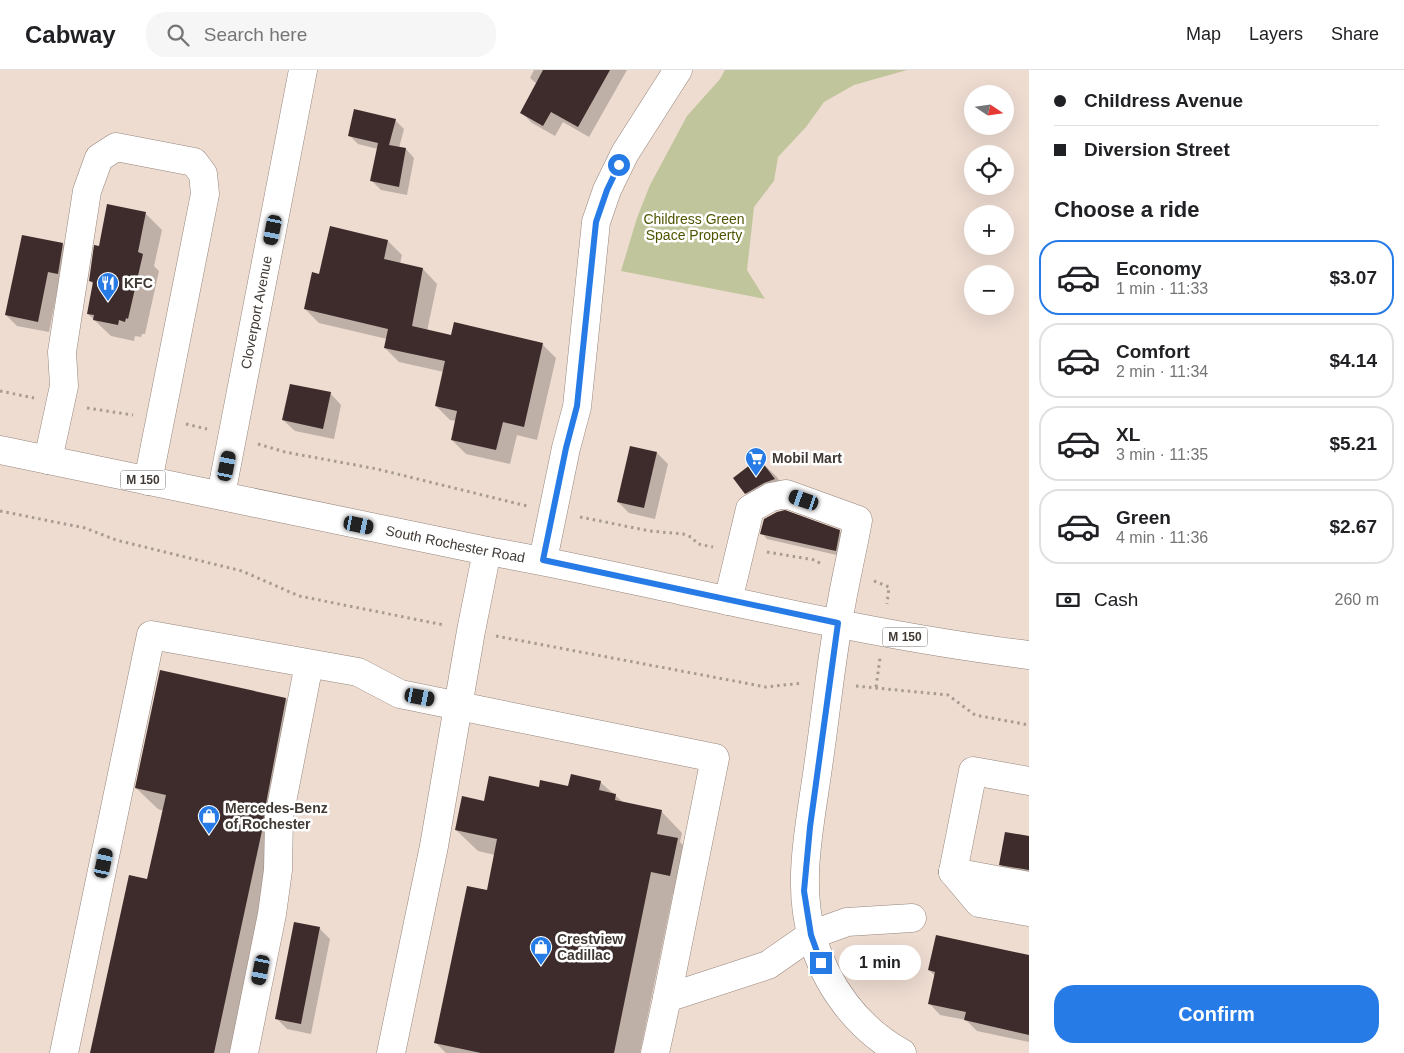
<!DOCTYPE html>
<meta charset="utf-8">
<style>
body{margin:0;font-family:Helvetica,sans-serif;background:#f6f6f6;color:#202124;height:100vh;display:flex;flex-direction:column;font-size:19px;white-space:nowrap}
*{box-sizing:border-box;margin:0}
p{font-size:16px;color:#757577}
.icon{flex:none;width:28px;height:28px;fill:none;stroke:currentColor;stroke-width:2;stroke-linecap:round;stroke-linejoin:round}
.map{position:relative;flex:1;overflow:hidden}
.side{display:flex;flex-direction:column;background:#fff;width:375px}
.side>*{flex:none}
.hud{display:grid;align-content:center;height:110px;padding:0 25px;background:#fff}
.needle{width:32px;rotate:103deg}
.tools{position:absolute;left:964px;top:15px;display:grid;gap:10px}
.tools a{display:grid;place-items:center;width:50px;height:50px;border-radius:50%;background:#fff;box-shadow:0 5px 20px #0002;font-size:25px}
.end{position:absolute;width:22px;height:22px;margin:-11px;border:6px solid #277be6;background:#fff;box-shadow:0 0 0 2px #fff}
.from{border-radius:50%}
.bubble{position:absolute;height:35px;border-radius:18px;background:#fff;box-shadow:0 5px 20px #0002;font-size:16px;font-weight:700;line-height:35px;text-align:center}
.car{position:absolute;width:15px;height:30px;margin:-15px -8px;border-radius:6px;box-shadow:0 0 4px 1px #0007;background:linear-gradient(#222 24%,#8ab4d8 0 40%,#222 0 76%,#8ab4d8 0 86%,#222 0)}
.hud b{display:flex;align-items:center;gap:18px;height:48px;font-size:19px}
.hud b+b{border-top:1px solid #e0e0e0}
.hud i{width:12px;height:12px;background:#202124}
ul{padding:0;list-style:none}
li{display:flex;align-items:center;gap:15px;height:75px;margin:0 10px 8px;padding:0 15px;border:2px solid #e0e0e0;border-radius:20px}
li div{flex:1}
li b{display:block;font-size:19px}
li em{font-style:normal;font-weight:700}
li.active{border-color:#277be6}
li>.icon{width:45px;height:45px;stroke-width:1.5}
h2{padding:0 25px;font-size:22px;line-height:60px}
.pay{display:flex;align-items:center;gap:12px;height:55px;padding:0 25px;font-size:19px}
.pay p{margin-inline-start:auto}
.button{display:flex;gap:10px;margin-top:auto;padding:10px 25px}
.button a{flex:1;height:58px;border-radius:20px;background:#277be6;color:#fff;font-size:20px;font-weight:700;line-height:58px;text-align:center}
header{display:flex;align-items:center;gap:30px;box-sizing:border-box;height:70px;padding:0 25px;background:#fff;border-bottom:1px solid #e0e0e0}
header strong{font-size:24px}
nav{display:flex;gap:28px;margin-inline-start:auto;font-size:18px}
.search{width:350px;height:45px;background:#f6f6f6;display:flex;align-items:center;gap:12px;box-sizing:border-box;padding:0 18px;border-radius:20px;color:#757577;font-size:19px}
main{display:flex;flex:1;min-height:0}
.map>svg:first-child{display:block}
.green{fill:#c0c59b}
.shadow{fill:#0003}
.building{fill:#3d2c2b}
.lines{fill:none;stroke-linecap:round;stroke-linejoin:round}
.minor-casing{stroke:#96857b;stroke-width:29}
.major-casing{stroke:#96857b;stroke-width:29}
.path{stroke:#a89b92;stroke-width:3;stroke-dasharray:2.5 4;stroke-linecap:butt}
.minor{stroke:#fff;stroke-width:28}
.major{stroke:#fff;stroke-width:28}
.route{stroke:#277be6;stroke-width:6}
.labels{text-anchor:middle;stroke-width:5;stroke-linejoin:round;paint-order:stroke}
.shield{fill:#fff;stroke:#797471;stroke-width:1}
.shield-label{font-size:12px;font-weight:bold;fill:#403934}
.park-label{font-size:14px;fill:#4f5400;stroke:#fff}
.poi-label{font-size:14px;font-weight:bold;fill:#403934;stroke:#fff;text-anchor:start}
.street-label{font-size:14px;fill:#403934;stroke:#fff}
</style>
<header>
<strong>Cabway</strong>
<div class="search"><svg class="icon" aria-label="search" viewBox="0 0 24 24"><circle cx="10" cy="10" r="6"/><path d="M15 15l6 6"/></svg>Search here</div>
<nav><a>Map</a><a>Layers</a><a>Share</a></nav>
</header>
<main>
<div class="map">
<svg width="1029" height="983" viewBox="0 0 1029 983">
<rect width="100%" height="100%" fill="#eedcd1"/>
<path class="green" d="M 725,0 L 907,0 L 854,15 L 824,32 L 806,57 L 778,87 L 774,111 L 754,137 L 747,200 L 765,229 L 621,201 L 637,148 L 650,115 L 687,46 L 720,9 Z"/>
<g class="shadow">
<path d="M 534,0 L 627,0 L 589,67 L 563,52 L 555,66 L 532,53 L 521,42 L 537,14 L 530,8 Z"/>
<path d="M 395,50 L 404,59 L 399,78 L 406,79 L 414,88 L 407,125 L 381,120 L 372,111 L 378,79 L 358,74 L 349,65 Z"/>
<path d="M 145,143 L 162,160 L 154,196 L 159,201 L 145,264 L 142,264 L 141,267 L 135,266 L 134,271 L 111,266 L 88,244 L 94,215 L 90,211 L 100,177 Z"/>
<path d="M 388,171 L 402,185 L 400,194 L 423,199 L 437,214 L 427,261 L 452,266 L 542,274 L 556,288 L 537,370 L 517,365 L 510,394 L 466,384 L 452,370 L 456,351 L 450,350 L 436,336 L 444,302 L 399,292 L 385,278 L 387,269 L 319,253 L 305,239 L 320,205 Z"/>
<path d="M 63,174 L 74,185 L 59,212 L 49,262 L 17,256 L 6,245 Z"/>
<path d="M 330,323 L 341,335 L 334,369 L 295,361 L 283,350 Z"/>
<path d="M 657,383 L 668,394 L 655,449 L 629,443 L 618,432 Z"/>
<path d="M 759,390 L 776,406 L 791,426 L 762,440 L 746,423 Z"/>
<path d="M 840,461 L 845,467 L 841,486 L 767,469 L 762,463 Z"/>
<path d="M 286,629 L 307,650 L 240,983 L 91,983 L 148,810 L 164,741 L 158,739 L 136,718 Z"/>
<path d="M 600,712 L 624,733 L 661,741 L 682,763 L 680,772 L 699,790 L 691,826 L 673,823 L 640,983 L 446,983 L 436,973 L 488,821 L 495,785 L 478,781 L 456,760 L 485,732 L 540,718 L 569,717 Z"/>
<path d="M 1029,768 L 1029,809 L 1011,805 L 1000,794 Z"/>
<path d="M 319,858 L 330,869 L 311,964 L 287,959 L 276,948 Z"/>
<path d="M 1029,887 L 1029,972 L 977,961 L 966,950 L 940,945 L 929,933 L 935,906 L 929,900 Z"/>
</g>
<g class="building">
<path d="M 543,0 L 610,0 L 578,57 L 551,42 L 543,56 L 520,43 Z"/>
<path d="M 354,39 L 396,49 L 389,75 L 406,78 L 399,117 L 370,111 L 378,73 L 348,66 Z"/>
<path d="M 107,134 L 146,142 L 138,182 L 143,184 L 128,249 L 126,248 L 125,252 L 119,250 L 118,255 L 93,250 L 94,245 L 87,244 L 93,212 L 89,211 L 94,175 L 99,176 Z"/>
<path d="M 330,156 L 388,170 L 384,189 L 423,198 L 412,256 L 451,265 L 454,252 L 543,273 L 524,357 L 503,352 L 496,380 L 451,370 L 457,341 L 435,336 L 445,291 L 384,278 L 388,259 L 304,239 L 312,202 L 319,204 Z"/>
<path d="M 22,165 L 63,173 L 58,204 L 48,202 L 38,252 L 5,245 Z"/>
<path d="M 290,314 L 331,322 L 323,359 L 282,350 Z"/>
<path d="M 630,376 L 657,382 L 644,438 L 617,432 Z"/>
<path d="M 759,388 L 775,409 L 764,413 L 745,424 L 733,408 Z"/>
<path d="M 785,440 L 840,460 L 836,481 L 760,464 L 764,449 L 777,442 Z"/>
<path d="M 160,600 L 286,628 L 264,744 L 263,756 L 214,983 L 90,983 L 129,805 L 147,809 L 166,725 L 135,718 Z"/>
<path d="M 571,704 L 601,711 L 599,720 L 616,724 L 615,730 L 662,740 L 657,764 L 678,768 L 670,806 L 651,802 L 614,983 L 481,983 L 434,973 L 467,816 L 487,820 L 497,769 L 455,760 L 462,726 L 484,731 L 489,706 L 539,717 L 540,710 L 568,716 Z"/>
<path d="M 1005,762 L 1029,766 L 1029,800 L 999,795 Z"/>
<path d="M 294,852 L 320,857 L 301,954 L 275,949 Z"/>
<path d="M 936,865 L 1029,885 L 1029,965 L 964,950 L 966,942 L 928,934 L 935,902 L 928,900 Z"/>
</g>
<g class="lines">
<g class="minor-casing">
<g id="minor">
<path d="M 48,390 L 64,316 L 62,282 L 87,121 L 99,88 L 116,77 L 194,92 L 203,104 L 205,124 L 148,411"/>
<path id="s1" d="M 221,425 L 303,0"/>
<path d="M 543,490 L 566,378 L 577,337 L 596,152 L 607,120 L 625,83 L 678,0"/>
<path d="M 728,531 L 750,439 L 771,427 L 786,424 L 858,450 C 852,484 843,519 838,554 C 830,601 825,649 818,697 C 811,750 796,813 812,866 C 825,915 858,959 902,983"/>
<path d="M 953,802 L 973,701 L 1029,711"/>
<path d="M 953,802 L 979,833 L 1029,842"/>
<path d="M 953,802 L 1029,816"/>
<path d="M 64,983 L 151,565 L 358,602 L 400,624 L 715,688 L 667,928"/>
<path d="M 244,983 L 272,844 L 278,800 L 279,747 L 309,594"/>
<path d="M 391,983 L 434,776 L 471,561 L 487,481"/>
<path d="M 655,983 L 667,928 L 768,895 L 811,865 L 847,852 L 912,848"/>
</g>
</g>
<g class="major-casing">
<g id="major">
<path id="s2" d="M 0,380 L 487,481 C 553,492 618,507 683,521 C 798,546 913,571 1029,585"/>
</g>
</g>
<g class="path">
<path d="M 0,321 L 34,328"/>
<path d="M 87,338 L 133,345"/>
<path d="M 186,354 L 207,359"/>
<path d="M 258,374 L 285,382 L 377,399 L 527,436"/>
<path d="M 0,441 L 85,458 L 116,470 L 242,501 L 299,526 L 444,555"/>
<path d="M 580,447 L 650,461 L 683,464 L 691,467 L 698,474 L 713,477"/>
<path d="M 767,482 L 815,490 L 821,494"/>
<path d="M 874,511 L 889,517 L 887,534"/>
<path d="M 496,566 L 766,617 L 803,613"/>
<path d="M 856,616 L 948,625 L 975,645 L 1029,655"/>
<path d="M 876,617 L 880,588"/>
</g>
<use href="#minor" class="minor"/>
<use href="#major" class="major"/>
</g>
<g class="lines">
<path class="route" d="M 619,95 L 607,120 L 596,152 L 577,336 L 566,378 L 543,490 L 838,553 L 810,757 L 804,821 L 811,865 L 821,893"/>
</g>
<defs>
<g id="restaurant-pin" transform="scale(1.125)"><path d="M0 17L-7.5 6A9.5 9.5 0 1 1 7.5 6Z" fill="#277be6" stroke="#fff"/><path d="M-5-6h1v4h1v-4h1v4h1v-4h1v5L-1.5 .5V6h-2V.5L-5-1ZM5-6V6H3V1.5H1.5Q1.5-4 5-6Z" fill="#fff"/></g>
<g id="supermarket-pin" transform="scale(1.125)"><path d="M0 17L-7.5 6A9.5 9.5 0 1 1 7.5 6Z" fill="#277be6" stroke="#fff"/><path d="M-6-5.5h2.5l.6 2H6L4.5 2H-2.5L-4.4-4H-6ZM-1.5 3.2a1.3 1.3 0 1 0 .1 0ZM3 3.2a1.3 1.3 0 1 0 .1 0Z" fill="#fff"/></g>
<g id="shop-pin" transform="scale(1.125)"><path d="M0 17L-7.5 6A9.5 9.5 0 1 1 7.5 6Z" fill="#277be6" stroke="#fff"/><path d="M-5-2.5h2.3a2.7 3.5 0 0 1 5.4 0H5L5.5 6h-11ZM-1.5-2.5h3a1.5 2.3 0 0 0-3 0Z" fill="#fff"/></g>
</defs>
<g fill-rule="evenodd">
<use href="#restaurant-pin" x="108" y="213"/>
<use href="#supermarket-pin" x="756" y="388"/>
<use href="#shop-pin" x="209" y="746"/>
<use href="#shop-pin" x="541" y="877"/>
</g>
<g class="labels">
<g class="shield">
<rect x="120.5" y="400.5" width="45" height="19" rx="4"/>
<rect x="882.5" y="557.5" width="45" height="19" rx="4"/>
</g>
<g class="shield-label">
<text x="143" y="414">M 150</text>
<text x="905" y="571">M 150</text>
</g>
<g class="park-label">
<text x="694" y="154">Childress Green<tspan x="694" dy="16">Space Property</tspan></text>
</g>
<g class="poi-label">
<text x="124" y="218">KFC</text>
<text x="772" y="393">Mobil Mart</text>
<text x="225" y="743">Mercedes-Benz<tspan x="225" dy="16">of Rochester</tspan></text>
<text x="557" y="874">Crestview<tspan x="557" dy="16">Cadillac</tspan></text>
</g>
<g class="street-label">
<text dy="5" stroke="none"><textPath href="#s1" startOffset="186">Cloverport Avenue</textPath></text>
<text dy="5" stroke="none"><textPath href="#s2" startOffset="465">South Rochester Road</textPath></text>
</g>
</g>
</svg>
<div class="tools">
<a><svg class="needle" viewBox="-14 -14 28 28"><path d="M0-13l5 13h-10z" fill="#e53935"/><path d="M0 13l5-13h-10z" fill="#757577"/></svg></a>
<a><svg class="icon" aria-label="locate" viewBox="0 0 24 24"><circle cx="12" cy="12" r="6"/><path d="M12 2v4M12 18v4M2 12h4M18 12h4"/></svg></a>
<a>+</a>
<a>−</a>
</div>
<i class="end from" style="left:619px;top:95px"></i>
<i class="end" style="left:821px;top:893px"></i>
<div class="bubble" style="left:839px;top:875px;width:82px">1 min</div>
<i class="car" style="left:273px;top:160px;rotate:191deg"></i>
<i class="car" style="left:227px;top:396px;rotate:11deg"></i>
<i class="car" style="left:804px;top:430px;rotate:289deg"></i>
<i class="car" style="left:359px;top:455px;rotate:102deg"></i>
<i class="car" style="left:420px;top:627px;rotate:101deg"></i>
<i class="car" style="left:104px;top:793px;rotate:12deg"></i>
<i class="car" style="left:261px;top:900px;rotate:191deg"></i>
</div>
<section class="side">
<div class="hud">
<b><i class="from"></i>Childress Avenue</b>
<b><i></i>Diversion Street</b>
</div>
<h2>Choose a ride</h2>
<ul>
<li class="active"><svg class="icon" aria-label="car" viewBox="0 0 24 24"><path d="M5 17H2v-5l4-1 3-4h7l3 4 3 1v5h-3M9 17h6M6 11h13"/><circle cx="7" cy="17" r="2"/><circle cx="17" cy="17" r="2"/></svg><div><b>Economy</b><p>1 min · 11:33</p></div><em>$3.07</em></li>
<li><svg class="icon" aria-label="car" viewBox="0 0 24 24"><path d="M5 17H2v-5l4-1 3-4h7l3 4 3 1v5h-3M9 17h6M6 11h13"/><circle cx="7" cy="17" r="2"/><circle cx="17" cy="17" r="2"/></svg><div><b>Comfort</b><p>2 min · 11:34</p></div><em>$4.14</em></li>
<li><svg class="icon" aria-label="car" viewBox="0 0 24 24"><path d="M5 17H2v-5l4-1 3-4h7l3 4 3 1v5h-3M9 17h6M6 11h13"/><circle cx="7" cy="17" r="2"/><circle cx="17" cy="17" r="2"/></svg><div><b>XL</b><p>3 min · 11:35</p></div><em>$5.21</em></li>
<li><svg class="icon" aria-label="car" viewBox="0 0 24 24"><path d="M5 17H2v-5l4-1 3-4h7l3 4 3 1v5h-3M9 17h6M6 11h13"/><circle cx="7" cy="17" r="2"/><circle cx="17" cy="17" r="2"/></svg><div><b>Green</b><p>4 min · 11:36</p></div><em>$2.67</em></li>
</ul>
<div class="pay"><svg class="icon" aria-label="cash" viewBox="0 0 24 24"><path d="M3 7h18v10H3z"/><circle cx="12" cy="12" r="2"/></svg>Cash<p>260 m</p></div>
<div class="button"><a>Confirm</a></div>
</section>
</main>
